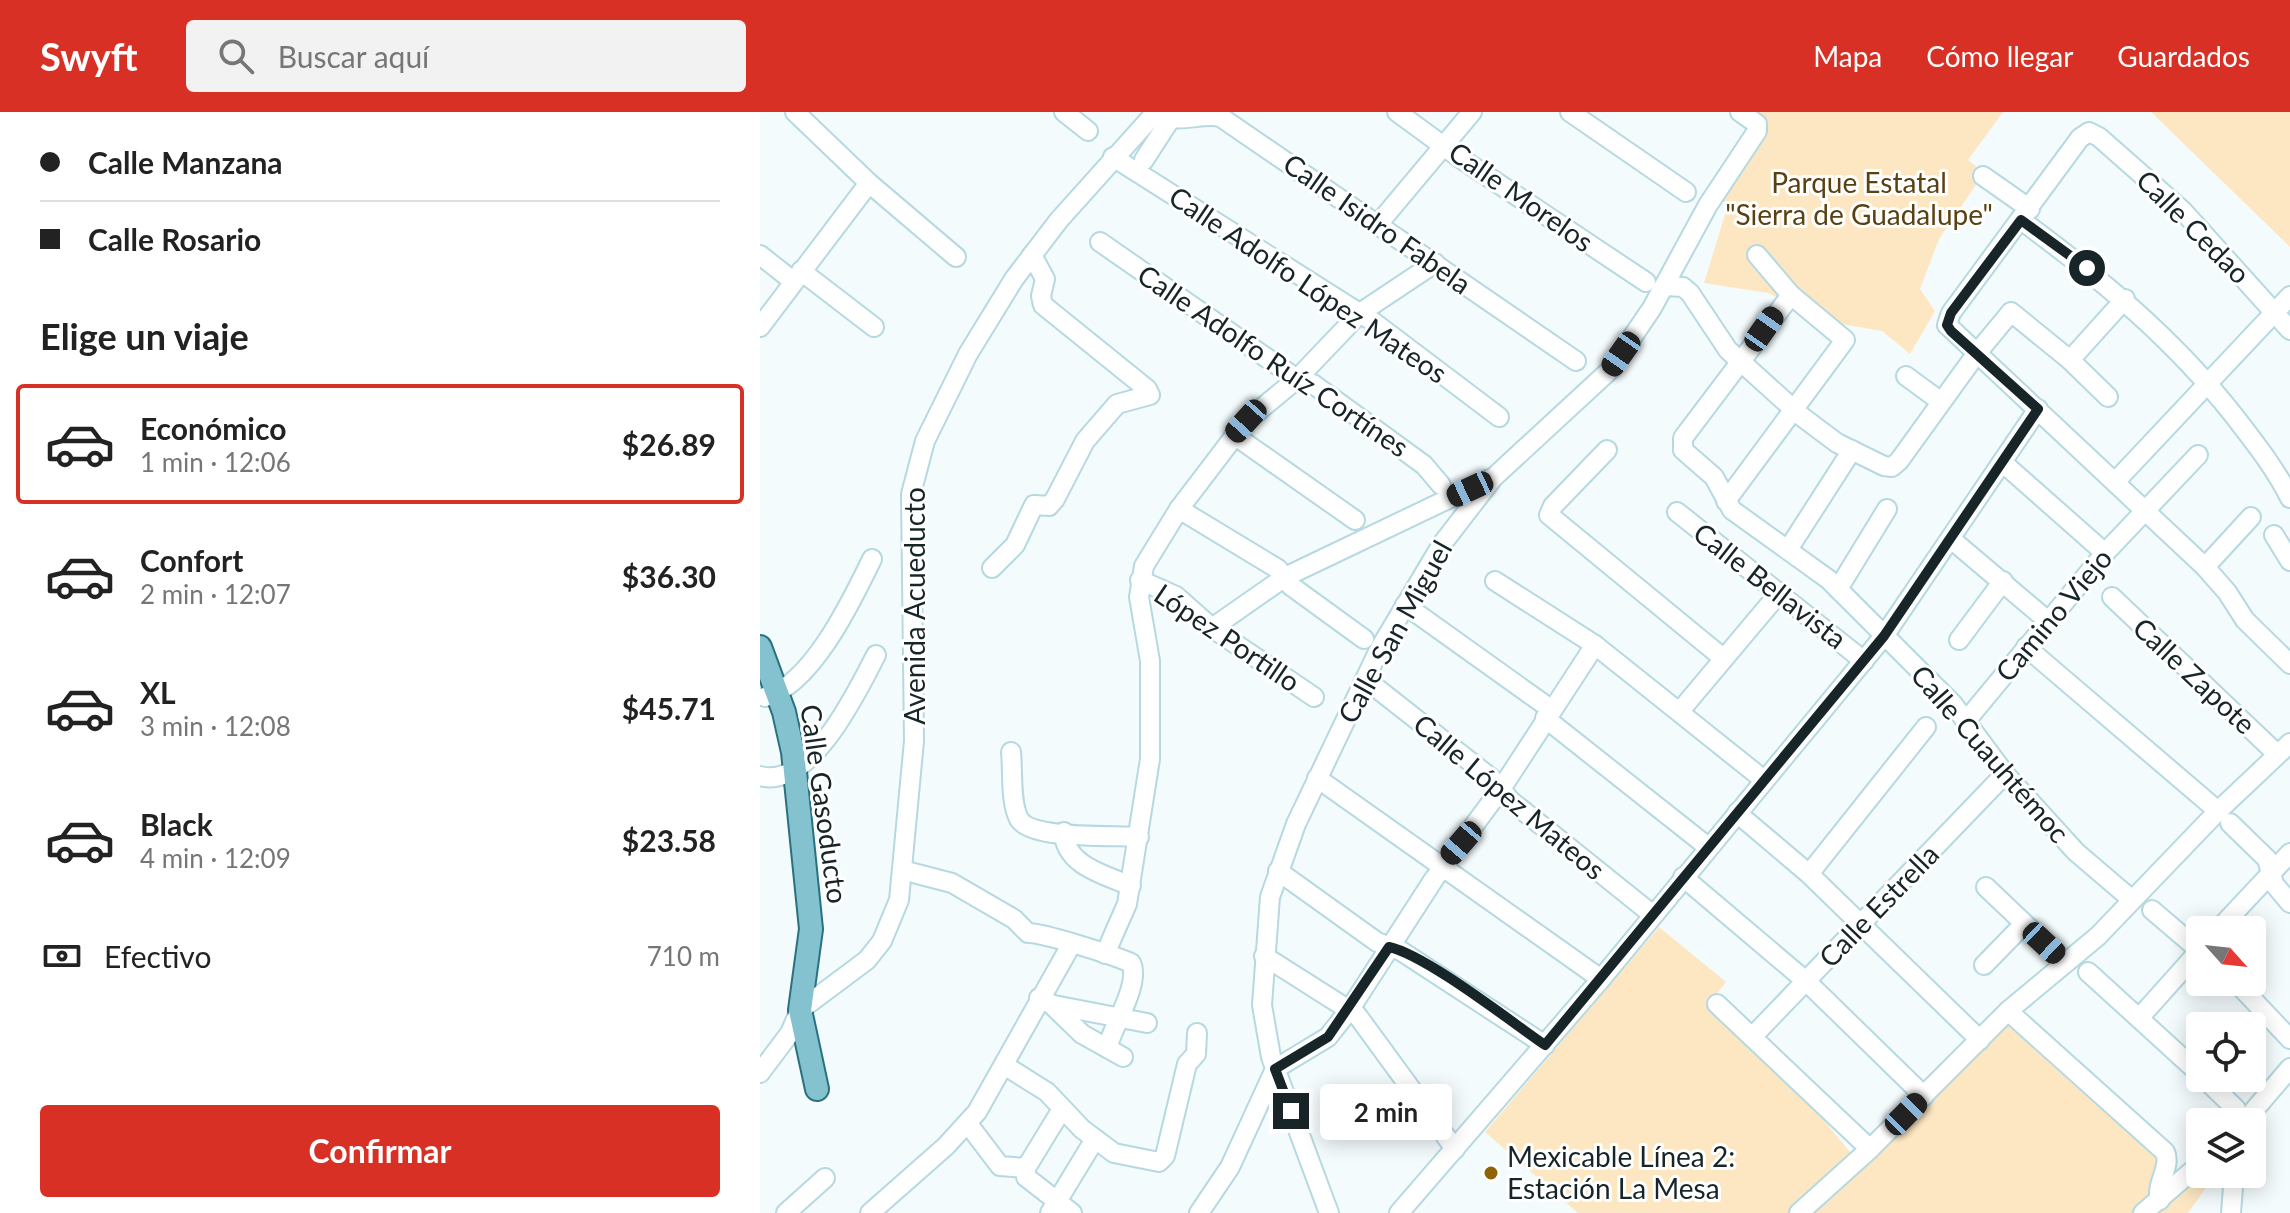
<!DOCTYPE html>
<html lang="es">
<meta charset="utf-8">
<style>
body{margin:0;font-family:Lato,sans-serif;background:#f2f2f2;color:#222;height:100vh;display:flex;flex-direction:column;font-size:30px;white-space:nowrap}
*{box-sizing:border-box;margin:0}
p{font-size:26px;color:#767676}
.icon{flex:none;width:44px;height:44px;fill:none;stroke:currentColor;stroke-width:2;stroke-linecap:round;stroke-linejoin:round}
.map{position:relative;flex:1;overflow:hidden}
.drawer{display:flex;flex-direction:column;background:#fff;width:760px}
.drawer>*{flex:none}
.guide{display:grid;align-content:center;height:176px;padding:0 40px;background:#fff}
.needle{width:52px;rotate:117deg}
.buttons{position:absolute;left:1426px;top:804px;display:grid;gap:16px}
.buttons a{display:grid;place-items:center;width:80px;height:80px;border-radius:8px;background:#fff;box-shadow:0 4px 20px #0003;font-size:40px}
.end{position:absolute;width:36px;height:36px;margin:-18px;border:10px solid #172528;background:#fff;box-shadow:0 0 0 4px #fff}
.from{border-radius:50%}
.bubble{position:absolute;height:56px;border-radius:8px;background:#fff;box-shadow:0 4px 20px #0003;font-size:26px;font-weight:700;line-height:56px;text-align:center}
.car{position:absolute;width:24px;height:48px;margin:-24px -12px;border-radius:10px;box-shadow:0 0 6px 2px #0007;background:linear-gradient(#222 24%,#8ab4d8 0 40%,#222 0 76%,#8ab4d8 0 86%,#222 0)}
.guide b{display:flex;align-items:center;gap:28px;height:76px;font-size:30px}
.guide b+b{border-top:2px solid #e0e0e0}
.guide i{width:20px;height:20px;background:#222}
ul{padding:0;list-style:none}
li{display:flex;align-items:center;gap:24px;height:120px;margin:0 16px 12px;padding:0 24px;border:4px solid transparent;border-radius:8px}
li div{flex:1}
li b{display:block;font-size:30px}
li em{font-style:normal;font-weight:700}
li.current{border-color:#d93025}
li>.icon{width:72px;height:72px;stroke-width:1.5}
h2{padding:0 40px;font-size:36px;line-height:96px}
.pay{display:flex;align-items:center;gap:20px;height:88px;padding:0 40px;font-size:30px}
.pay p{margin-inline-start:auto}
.cta{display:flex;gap:16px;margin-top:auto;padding:16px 40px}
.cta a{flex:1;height:92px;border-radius:8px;background:#d93025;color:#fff;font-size:32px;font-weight:700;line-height:92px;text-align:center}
header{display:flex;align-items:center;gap:48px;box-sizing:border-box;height:112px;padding:0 40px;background:#d93025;color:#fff}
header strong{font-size:38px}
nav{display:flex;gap:44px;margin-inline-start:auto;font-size:28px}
.search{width:560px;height:72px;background:#f2f2f2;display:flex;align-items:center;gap:20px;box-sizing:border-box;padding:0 28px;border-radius:8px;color:#767676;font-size:30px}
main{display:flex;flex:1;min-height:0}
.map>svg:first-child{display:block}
.green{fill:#fde7c3}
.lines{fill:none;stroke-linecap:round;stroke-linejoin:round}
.minor-casing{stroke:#b6d9e1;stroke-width:22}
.major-casing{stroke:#297180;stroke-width:26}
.minor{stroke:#fff;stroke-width:18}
.major{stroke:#85c2cf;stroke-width:22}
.route{stroke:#172528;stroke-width:10}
.poi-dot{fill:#8d6306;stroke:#fff;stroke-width:3}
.labels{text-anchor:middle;stroke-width:6;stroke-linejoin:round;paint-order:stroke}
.park-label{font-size:28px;fill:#5a4112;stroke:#fff}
.street-label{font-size:28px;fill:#172528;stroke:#fff}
.poi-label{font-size:28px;fill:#172528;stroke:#fff;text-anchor:start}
</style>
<header>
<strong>Swyft</strong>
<div class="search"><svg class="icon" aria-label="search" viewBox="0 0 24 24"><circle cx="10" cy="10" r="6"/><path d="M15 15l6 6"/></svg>Buscar aquí</div>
<nav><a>Mapa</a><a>Cómo llegar</a><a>Guardados</a></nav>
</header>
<main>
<section class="drawer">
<div class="guide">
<b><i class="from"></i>Calle Manzana</b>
<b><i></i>Calle Rosario</b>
</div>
<h2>Elige un viaje</h2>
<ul>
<li class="current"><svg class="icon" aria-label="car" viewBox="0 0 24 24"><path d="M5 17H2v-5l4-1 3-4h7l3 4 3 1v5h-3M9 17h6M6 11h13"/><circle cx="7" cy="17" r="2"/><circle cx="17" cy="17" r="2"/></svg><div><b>Económico</b><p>1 min · 12:06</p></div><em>$26.89</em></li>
<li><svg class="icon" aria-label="car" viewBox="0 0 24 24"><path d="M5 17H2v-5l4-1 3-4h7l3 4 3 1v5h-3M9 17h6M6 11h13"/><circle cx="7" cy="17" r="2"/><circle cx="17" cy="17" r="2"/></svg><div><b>Confort</b><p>2 min · 12:07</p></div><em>$36.30</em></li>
<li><svg class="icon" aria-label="car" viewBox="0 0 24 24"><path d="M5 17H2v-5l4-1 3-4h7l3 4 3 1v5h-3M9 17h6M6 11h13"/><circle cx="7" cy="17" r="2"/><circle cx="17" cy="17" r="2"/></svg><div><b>XL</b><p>3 min · 12:08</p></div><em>$45.71</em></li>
<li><svg class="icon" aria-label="car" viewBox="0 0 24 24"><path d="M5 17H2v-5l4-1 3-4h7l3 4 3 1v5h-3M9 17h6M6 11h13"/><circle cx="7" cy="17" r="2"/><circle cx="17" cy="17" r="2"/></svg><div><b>Black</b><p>4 min · 12:09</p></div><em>$23.58</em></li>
</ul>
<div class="pay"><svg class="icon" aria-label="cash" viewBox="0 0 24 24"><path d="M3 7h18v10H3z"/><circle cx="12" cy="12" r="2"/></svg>Efectivo<p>710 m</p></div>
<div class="cta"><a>Confirmar</a></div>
</section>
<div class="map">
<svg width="1530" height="1101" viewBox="0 0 1530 1101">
<rect width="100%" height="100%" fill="#f4fbfc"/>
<g class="green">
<path d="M 998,0 L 1243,0 L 1208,48 L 1224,61 L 1179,127 L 1160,177 L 1175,199 L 1150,242 L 1122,219 L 1069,210 L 1008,181 L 944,171 L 968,93 L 961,88 Z"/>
<path d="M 1391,0 L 1530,0 L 1530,135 Z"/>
<path d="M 899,815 L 966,870 L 952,888 L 1039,978 L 1099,1051 L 1243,910 L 1430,1068 L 1440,1062 L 1456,1062 L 1428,1101 L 818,1101 L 725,1020 Z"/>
</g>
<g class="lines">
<g class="minor-casing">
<g id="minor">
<path d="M 35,0 L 109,71 L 196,145"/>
<path d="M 304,0 L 328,19"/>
<path d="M 637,0 L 697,44 L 886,170"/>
<path d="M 810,0 L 926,80"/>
<path d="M 411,6 C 428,9 450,0 462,6 L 816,249"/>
<path d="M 353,45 L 612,209 L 739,305"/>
<path d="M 384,48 L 415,0"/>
<path d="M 1223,64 L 1270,97"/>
<path d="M 1261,108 C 1341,167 1413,226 1475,305 C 1495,331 1515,356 1530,386"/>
<path d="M 619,111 L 712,0"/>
<path d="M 340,130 L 537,267 L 553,272 L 664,353 L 681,373"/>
<path d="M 0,143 L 33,169"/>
<path d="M 41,159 L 114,215"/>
<path d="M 905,174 L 923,175 L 930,181 L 968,238 L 1041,304 L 1077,331 L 1124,354 L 1132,355 L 1139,349 L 1217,241 L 1251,200 L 1310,248 L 1348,285"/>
<path d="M 1031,183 L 923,326 L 923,338 L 954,365 L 972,398 L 1068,467 L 1193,592 L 1245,662 L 1316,740 L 1371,787"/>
<path d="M 0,215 L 109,71"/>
<path d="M 1530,218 L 1423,99 L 1339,25 L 1329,20 L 1320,26 L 1191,201 L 1187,213 L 1445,455 L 1467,480 L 1485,508 L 1530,552"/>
<path d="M 1310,248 L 1365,187"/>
<path d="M 1146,264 L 1180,289"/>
<path d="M 474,323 L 595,408"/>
<path d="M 847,338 L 793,394 L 789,403 L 963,546"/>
<path d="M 1242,350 L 1345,441"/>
<path d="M 1355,370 L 1530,184"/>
<path d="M 966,389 L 1085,228 L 1031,183 L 997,143"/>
<path d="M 419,397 L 518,457 L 531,474 L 604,527"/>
<path d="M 917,400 L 1104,549"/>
<path d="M 1514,423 L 1530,449"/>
<path d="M 1191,427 L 1288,509"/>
<path d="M 1029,436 L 1092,338"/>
<path d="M 1445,455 L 1491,405"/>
<path d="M 232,456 L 255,433 L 274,393 L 289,394 L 295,387 L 325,329 L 357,292 L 390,283 L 387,277 L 283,193 L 281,184 L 285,167 L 272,143"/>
<path d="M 380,468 L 416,484 L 452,516 L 554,585"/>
<path d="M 735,469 L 835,533 L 1004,668"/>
<path d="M 1078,477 L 1127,397"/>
<path d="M 1352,485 L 1517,642"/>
<path d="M 645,493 L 792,598"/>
<path d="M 452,516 L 525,465 L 730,367"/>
<path d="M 1199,528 L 1243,469"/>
<path d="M 1266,535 L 1458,699"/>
<path d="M 605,567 L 731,666 L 751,689 L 893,803"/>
<path d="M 5,585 C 52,573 92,488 112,447"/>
<path d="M 920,599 L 1020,480"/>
<path d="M 785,606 L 948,735"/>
<path d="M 1206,609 L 1345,441 L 1438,343"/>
<path d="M 251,640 C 253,658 250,691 259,707 C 271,728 354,723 379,725"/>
<path d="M 0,664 C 50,678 97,580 116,543"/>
<path d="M 557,666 L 841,867"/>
<path d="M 977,701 L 1049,762 L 1220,928"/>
<path d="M 1470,711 L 1507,747 L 1514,772 L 1530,791"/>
<path d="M 304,720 C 304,753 345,763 371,774"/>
<path d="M 142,758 L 192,771 L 254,807 L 268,821 C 281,820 356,844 371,851 C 381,871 353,914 347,936"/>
<path d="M 518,759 L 617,830 L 641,839 L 785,933"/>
<path d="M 1049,762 L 1166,615"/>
<path d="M 923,765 L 1047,870 L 1164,984"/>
<path d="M 1226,775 L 1305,850"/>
<path d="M 1392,798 L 1440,839"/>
<path d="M 1458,818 L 1530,741"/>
<path d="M 345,842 L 367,792 L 390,647 L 390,549 L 379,485 L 384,454 L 419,397 L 486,309 L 537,267 L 600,201 L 675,151"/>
<path d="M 504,844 L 597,903 L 695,1037"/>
<path d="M 1224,853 L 1264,812"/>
<path d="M 1328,860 L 1440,962"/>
<path d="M 1476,870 L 1530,927"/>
<path d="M 279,886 L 291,892 L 322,922 L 363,945"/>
<path d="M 957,892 L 1110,1037"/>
<path d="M 294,893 L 387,911"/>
<path d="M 1248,899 L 1405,1040 C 1412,1055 1395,1071 1400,1088"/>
<path d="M 1380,905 L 1440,838"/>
<path d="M 992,925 L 1245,662"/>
<path d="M 244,953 L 287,980 L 322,1017 L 354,1041 L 399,1050 L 405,1044 L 427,952 L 436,942 L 437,921"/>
<path d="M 0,961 L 30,921 L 40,898 L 107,848 L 122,829 L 139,788 L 154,629 L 151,382 L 165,329 L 208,242 L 254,167 L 299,108 L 396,0"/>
<path d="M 1444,966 L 1476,997 L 1467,1010"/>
<path d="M 1484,1010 L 1530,956"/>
<path d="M 208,1012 L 240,1054 L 266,1056"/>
<path d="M 266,1056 L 302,997"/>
<path d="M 266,1056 L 266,1065 L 312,1101"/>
<path d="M 26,1101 L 65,1066"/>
<path d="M 110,1101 L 186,1034 L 217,1000 L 311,833"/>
<path d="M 290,1101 L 335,1027"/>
<path d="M 439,1101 L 470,1055 L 515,957 L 568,925 L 590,897 L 674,767 L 741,677 L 835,533"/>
<path d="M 569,1101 L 511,945 L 502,893 L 510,785 L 536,712 L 620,536 L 682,432 L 733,366 L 850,258 L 892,196 L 948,93 L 997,19 L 997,12 L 980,0"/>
<path d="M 639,1101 L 841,867 L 1124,524 L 1278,297"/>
<path d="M 1039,1101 L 1110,1037 L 1248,899 L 1338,824 L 1458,699 L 1530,631"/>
<path d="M 1383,1101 L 1440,1052"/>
<path d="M 1471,1101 L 1474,1062"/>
</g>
</g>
<g class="major-casing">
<path id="major" d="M 0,535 L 24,600 L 33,640 L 51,817 L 40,898 L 57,977"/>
</g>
<use href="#minor" class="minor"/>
<use href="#major" class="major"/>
</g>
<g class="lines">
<path class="route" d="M 531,999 L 515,957 L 568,925 L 629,835 C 666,843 750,909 785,933 L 1124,524 L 1278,297 L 1191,219 L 1187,213 L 1191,201 L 1261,108 L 1327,156"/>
</g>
<circle class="poi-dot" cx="731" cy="1061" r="8"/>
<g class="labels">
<g class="park-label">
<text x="1099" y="81">Parque Estatal<tspan x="1099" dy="32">"Sierra de Guadalupe"</tspan></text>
</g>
<g class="street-label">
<text transform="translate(761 85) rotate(35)" y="10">Calle Morelos</text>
<text transform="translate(617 112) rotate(35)" y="10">Calle Isidro Fabela</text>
<text transform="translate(1433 115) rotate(45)" y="10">Calle Cedao</text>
<text transform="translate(548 173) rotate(34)" y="10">Calle Adolfo López Mateos</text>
<text transform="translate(513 249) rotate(34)" y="10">Calle Adolfo Ruíz Cortínes</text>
<text transform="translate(1010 474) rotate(38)" y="10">Calle Bellavista</text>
<text transform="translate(155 494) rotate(-90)" y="10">Avenida Acueducto</text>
<text transform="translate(1294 503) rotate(-50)" y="10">Camino Viejo</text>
<text transform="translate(635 520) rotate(-61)" y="10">Calle San Miguel</text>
<text transform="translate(467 526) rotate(34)" y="10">López Portillo</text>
<text transform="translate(1434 564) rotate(43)" y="10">Calle Zapote</text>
<text transform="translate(1230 642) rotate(49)" y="10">Calle Cuauhtémoc</text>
<text transform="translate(749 685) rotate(40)" y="10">Calle López Mateos</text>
<text transform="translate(64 692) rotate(82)" y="10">Calle Gasoducto</text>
<text transform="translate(1119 794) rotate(-46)" y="10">Calle Estrella</text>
</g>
<g class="poi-label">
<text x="747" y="1055">Mexicable Línea 2:<tspan x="747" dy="32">Estación La Mesa</tspan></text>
</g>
</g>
</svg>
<div class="buttons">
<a><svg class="needle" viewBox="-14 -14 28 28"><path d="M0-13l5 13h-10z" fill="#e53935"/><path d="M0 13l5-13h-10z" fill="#767676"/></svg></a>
<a><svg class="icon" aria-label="locate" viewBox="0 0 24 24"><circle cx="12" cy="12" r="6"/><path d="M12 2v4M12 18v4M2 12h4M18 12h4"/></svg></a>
<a><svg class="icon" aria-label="layers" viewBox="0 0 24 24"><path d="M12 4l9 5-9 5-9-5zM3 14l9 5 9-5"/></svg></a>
</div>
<i class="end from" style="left:1327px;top:156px"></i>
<i class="end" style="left:531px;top:999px"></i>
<div class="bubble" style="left:560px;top:972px;width:132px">2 min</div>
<i class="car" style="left:1004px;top:217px;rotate:35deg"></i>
<i class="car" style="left:861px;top:242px;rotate:215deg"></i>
<i class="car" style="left:486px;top:309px;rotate:222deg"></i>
<i class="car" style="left:710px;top:377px;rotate:245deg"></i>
<i class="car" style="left:701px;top:731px;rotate:221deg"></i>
<i class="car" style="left:1284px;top:831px;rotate:133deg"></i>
<i class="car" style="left:1146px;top:1002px;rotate:45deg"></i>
</div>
</main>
